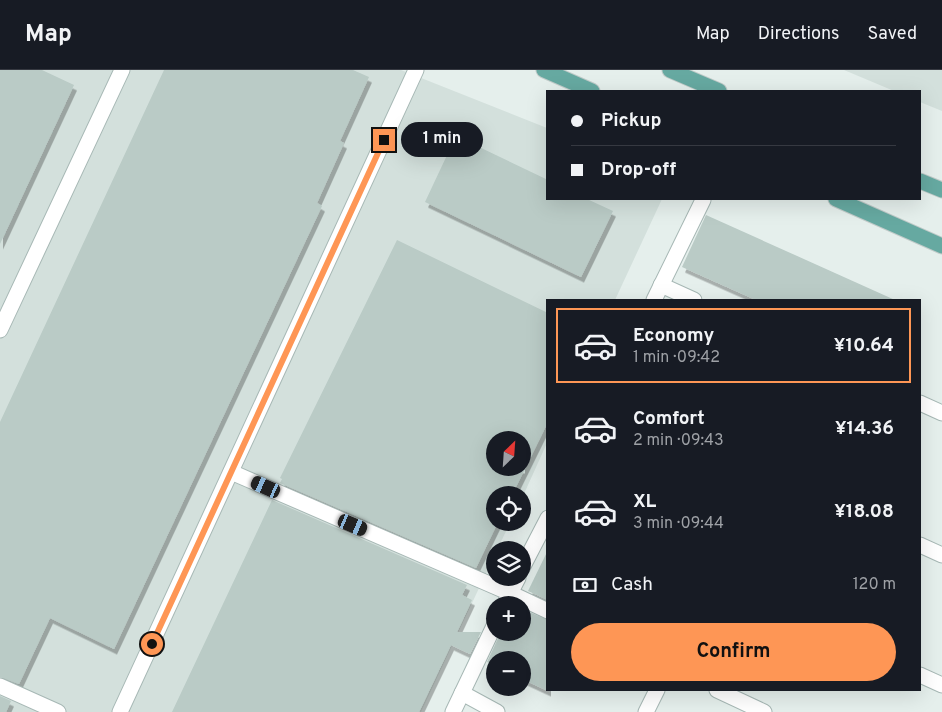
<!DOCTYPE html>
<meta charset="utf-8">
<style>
body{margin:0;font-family:Overpass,sans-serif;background:#242831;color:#f1f3f6;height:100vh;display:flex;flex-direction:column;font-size:19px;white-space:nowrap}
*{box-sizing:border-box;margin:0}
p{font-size:16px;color:#9ea1a6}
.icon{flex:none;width:28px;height:28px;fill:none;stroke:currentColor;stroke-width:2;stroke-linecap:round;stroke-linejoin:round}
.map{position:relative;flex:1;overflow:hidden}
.sheet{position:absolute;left:546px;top:229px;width:375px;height:392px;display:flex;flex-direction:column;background:#171b24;border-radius:0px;box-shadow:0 5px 20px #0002}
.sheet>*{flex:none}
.hud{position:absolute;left:546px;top:20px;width:375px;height:110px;border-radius:0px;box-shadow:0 5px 20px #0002;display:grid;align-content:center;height:110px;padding:0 25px;background:#171b24}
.needle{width:32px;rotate:25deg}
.controls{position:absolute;left:486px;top:361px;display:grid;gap:10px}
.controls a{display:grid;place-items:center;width:45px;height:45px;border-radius:50%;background:#171b24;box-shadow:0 5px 20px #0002;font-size:25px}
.end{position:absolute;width:22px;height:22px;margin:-11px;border:6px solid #fe9655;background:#111;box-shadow:0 0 0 2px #111}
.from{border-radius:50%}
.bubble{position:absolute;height:35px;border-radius:18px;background:#171b24;box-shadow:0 5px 20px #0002;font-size:16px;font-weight:700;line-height:35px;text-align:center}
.car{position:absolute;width:15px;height:30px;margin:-15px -8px;border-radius:6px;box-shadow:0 0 4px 1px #0007;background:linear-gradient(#222 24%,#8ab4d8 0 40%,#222 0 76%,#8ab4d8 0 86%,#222 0)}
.hud b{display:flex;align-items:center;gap:18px;height:48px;font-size:19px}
.hud b+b{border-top:1px solid #363941}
.hud i{width:12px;height:12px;background:#f1f3f6}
ul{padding:9px 0 0;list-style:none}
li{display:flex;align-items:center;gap:15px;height:75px;margin:0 10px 8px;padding:0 15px;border:2px solid transparent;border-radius:0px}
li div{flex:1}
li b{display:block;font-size:19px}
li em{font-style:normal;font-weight:700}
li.selected{border-color:#fe9655}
li>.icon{width:45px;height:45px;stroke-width:1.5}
.pay{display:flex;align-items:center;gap:12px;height:55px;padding:0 25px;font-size:19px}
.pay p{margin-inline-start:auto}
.action{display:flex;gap:10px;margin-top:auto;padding:10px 25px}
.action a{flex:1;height:58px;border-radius:30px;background:#fe9655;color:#111;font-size:20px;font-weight:700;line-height:58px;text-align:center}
header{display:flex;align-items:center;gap:30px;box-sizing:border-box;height:70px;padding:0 25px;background:#171b24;border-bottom:1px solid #363941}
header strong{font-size:24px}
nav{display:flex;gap:28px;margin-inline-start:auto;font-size:18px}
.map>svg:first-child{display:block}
.built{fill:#d3e0dc;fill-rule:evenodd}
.building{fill:#bacbc6;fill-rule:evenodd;filter:url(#shadow)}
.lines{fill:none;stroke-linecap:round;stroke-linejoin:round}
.minor-casing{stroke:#a7b8b5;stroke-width:17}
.major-casing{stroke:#c1cbc9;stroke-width:17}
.minor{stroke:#fff;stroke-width:15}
.major{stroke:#66a9a1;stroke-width:15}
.route{stroke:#fe9655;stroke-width:6}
</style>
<header>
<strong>Map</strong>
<nav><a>Map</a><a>Directions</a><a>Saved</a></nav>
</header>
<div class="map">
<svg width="942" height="642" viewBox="0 0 942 642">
<defs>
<filter id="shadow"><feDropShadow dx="3" dy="5.5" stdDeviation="0" flood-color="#0004"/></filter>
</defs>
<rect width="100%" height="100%" fill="#e5efec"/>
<g class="built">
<path d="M 0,0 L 401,0 L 547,58 L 548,129 L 662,129 L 615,230 L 548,230 L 547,373 L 523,426 L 522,425 L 495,425 L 495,452 L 510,453 L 497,480 L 495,480 L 495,484 L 421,642 L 0,642 ZM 495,370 L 522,370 L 522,398 L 495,398 Z"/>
<path d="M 844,0 L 942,0 L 942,41 L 920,32 L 920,21 L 894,21 Z"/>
</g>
<g class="building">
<path d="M 0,0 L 42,0 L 74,15 L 0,174 Z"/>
<path d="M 164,0 L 353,0 L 369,7 L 340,71 L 344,73 L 317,133 L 322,136 L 114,579 L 50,548 L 19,614 L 0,607 L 0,352 Z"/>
<path d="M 456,66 L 548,110 L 548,129 L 587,129 L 613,141 L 581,207 L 425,132 Z"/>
<path d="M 706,145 L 895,230 L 756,230 L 682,197 Z"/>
<path d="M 397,170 L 548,243 L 548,352 L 512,425 L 495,425 L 495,452 L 498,452 L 476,498 L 280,413 L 282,409 L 280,408 ZM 495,370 L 522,370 L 522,398 L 495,398 Z"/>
<path d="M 272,430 L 467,515 L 462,525 L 472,530 L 457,562 L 481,562 L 470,584 L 451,575 L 419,642 L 172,642 Z"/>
<path d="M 548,480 L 548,530 L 528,521 Z"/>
<path d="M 522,539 L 548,550 L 548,621 L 522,609 L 522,590 L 495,590 L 495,596 L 487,592 L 501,562 L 522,562 Z"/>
<path d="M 0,626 L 11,631 L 6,642 L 0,642 Z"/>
</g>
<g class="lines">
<g class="minor-casing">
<g id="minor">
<path d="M 661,215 L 694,230"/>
<path d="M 654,230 L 703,130"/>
<path d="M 0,260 L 122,0"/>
<path d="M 920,333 L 942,343"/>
<path d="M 231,402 L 510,523 L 548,541"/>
<path d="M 920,475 L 942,485"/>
<path d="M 522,498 L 548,448"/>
<path d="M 504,535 L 518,508"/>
<path d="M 920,605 L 942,615"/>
<path d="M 0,616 L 58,642"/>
<path d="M 717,620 L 764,642"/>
<path d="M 462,623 L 497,642"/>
<path d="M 120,642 L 416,0"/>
<path d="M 453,642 L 495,554"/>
<path d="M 646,642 L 657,620"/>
</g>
</g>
<g class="major-casing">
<g id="major">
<path d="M 544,0 L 592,21"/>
<path d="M 670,0 L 719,21"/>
<path d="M 920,111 L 942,120"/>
<path d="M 836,129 L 942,176"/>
</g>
</g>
<use href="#minor" class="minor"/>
<use href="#major" class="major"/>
</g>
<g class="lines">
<path class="route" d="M 152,574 L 384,70"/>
</g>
</svg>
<div class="controls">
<a><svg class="needle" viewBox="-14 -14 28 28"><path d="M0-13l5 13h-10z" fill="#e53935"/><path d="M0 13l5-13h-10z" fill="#9ea1a6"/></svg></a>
<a><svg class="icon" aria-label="locate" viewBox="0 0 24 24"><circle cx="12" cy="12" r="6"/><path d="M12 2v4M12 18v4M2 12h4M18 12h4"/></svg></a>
<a><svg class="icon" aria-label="layers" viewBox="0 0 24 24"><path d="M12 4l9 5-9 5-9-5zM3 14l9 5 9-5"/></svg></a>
<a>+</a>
<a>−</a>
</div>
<i class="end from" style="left:152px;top:574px"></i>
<i class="end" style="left:384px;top:70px"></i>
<div class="bubble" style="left:401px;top:52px;width:82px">1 min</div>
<i class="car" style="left:266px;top:417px;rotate:294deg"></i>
<i class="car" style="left:353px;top:455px;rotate:113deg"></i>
<div class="hud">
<b><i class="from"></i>Pickup</b>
<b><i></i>Drop-off</b>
</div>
<section class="sheet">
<ul>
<li class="selected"><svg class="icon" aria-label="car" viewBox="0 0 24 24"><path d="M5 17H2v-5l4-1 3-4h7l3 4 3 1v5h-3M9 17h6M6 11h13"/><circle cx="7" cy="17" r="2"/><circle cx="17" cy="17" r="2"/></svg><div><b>Economy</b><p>1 min · 09:42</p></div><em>¥10.64</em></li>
<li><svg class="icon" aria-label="car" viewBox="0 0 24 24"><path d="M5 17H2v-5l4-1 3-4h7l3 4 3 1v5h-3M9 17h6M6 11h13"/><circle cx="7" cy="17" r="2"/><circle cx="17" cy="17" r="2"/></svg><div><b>Comfort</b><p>2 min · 09:43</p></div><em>¥14.36</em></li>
<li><svg class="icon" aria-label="car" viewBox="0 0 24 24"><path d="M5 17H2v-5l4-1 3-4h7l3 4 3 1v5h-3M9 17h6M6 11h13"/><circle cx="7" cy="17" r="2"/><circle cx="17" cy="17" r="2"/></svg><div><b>XL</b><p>3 min · 09:44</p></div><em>¥18.08</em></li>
</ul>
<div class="pay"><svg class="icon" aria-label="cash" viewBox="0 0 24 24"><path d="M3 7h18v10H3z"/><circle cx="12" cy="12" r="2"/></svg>Cash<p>120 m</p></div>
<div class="action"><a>Confirm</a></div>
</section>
</div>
